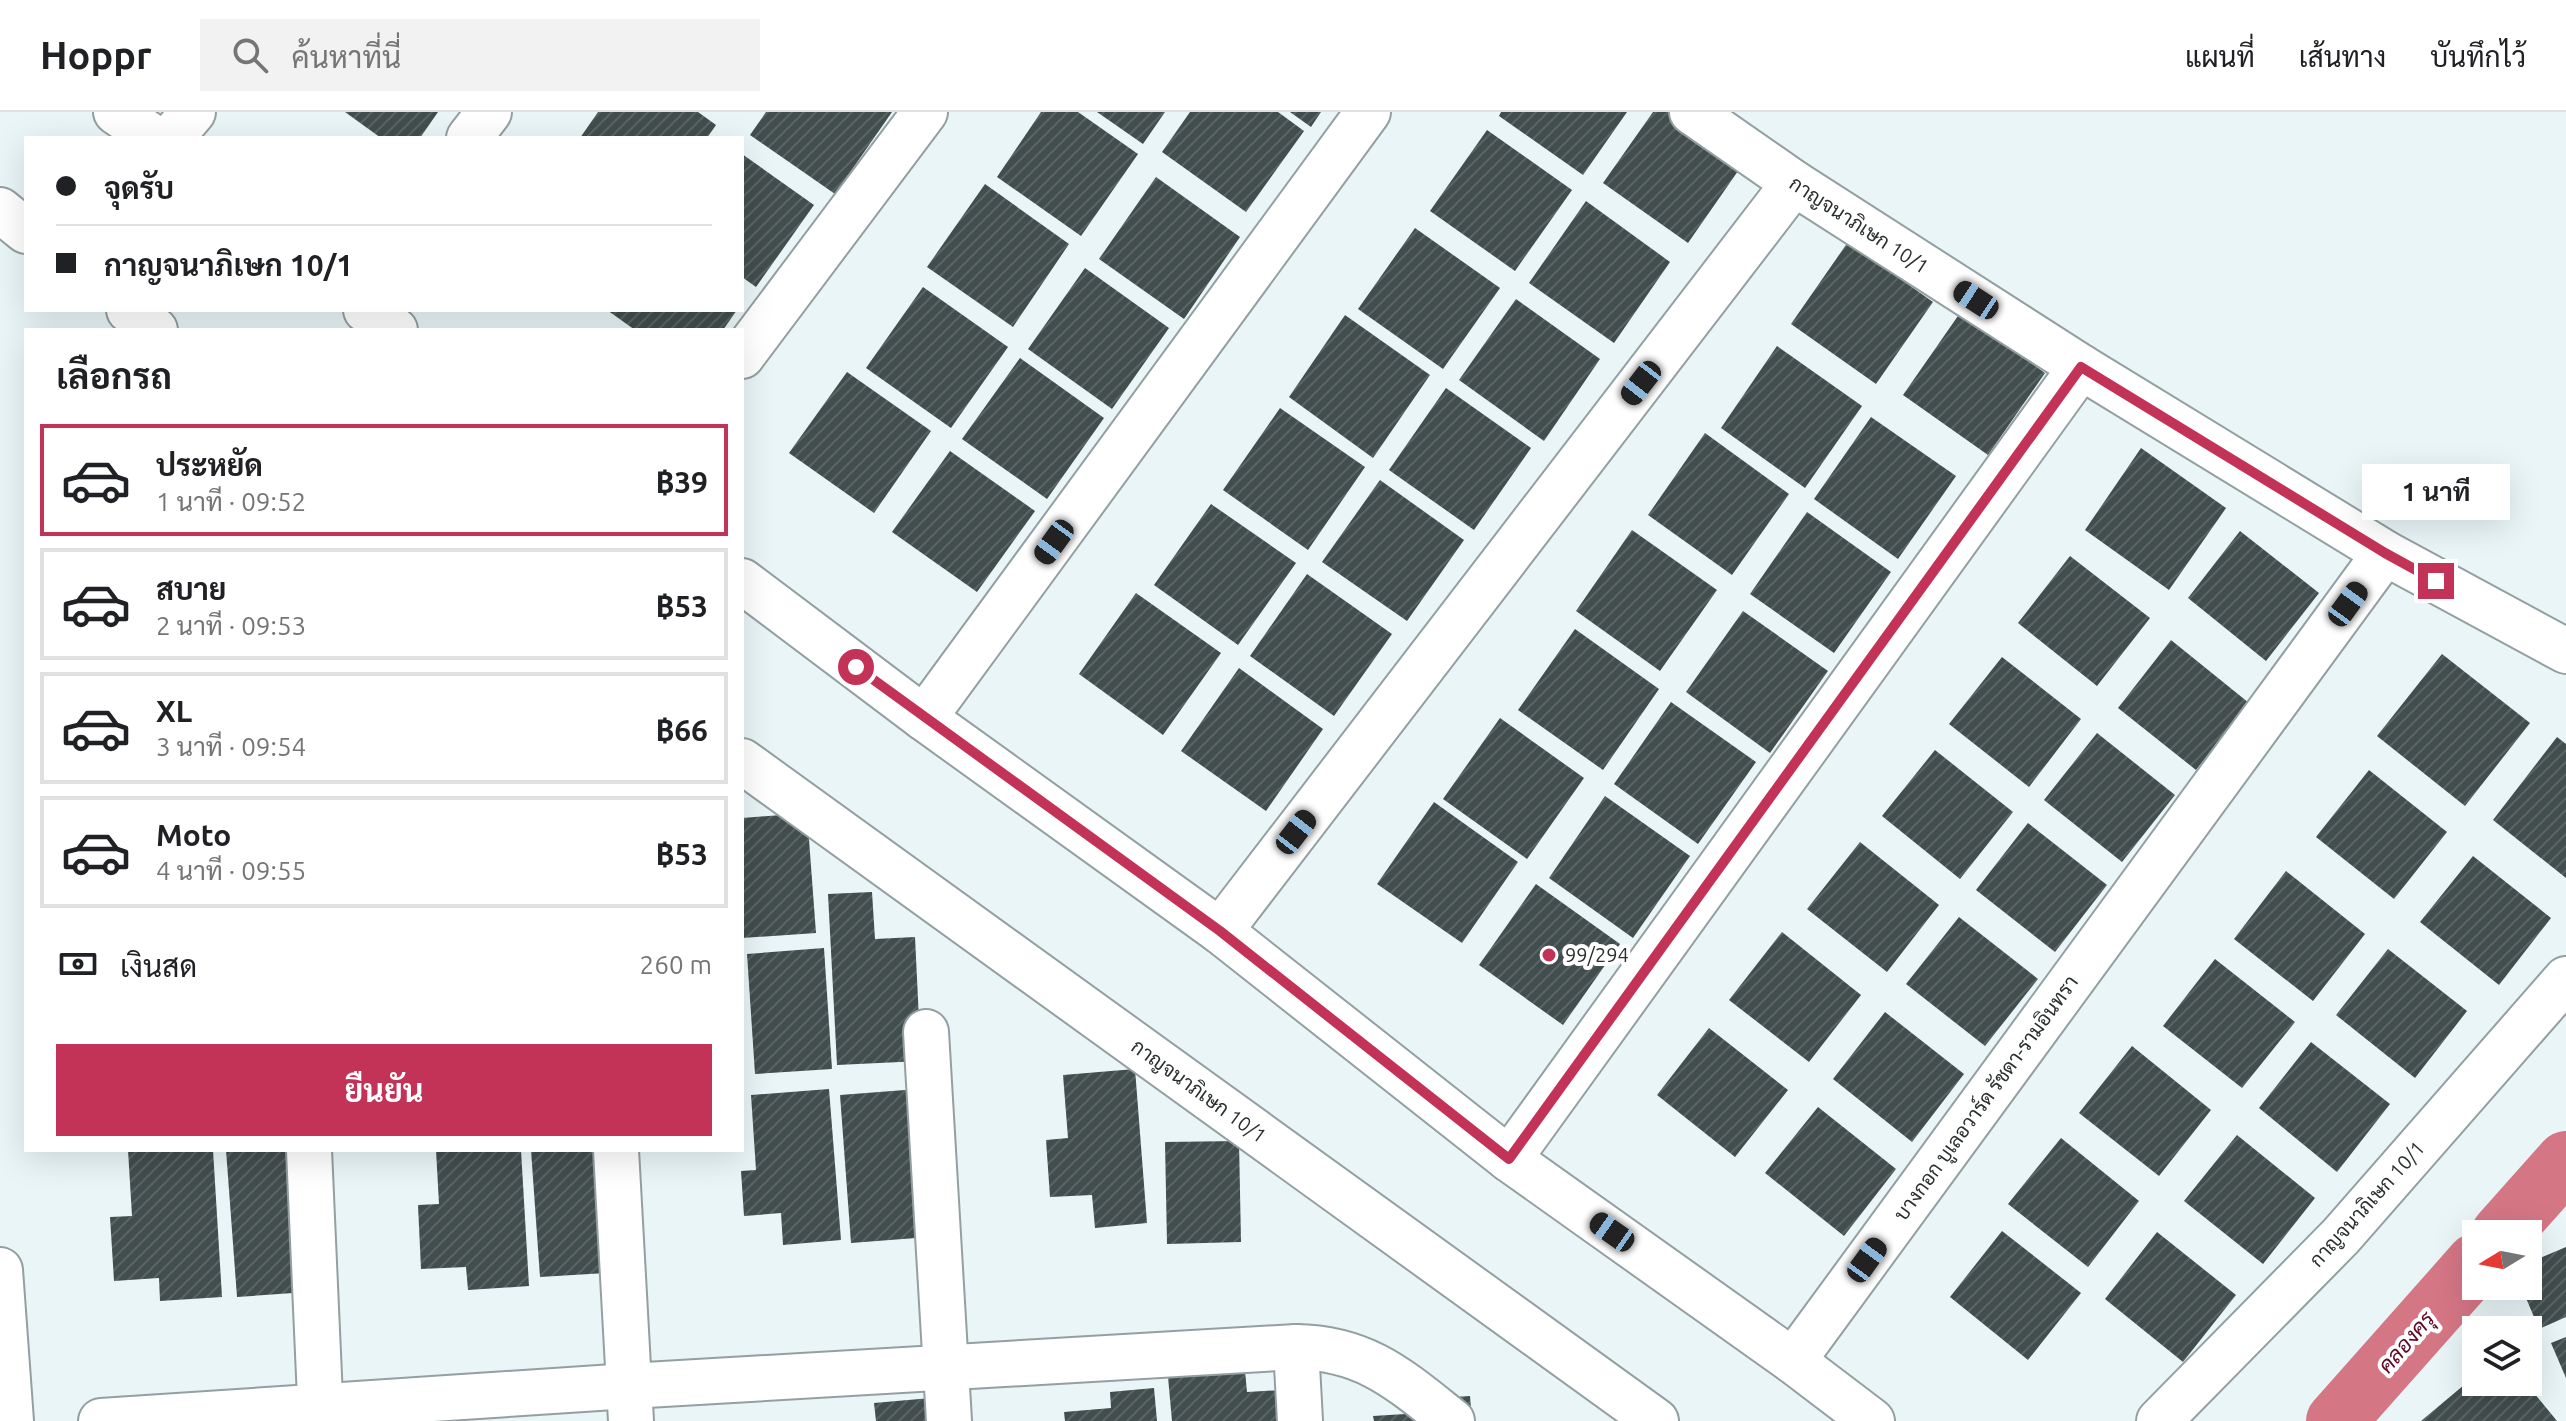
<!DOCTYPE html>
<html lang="th">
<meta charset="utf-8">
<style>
body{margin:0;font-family:Ubuntu,Sarabun,sans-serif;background:#f2f2f2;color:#202124;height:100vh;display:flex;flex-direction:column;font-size:30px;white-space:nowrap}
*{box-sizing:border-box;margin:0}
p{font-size:26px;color:#757577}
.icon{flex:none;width:44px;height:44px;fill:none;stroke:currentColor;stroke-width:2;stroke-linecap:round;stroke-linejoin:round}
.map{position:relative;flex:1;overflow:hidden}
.details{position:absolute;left:24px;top:216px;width:720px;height:824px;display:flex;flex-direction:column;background:#fff;border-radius:0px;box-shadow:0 8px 32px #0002}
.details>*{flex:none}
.guide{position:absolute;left:24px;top:24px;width:720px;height:176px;border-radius:0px;box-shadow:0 8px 32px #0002;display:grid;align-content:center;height:176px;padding:0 32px;background:#fff}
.needle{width:52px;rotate:260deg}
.tools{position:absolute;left:2462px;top:1108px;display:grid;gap:16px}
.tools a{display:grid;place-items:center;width:80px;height:80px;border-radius:0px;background:#fff;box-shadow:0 8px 32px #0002;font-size:40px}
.end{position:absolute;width:36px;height:36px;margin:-18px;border:10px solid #c33358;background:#fff;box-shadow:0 0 0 4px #fff}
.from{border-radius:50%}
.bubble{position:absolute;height:56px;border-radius:0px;background:#fff;box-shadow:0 8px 32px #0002;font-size:26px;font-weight:700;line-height:56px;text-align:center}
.car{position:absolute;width:24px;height:48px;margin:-24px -12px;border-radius:10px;box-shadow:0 0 6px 2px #0007;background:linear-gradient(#222 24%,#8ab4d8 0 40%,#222 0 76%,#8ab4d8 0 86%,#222 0)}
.guide b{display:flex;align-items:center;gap:28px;height:76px;font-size:30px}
.guide b+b{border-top:2px solid #e0e0e0}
.guide i{width:20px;height:20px;background:#202124}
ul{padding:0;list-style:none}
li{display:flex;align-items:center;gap:24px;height:112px;margin:0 16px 12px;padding:0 16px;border:4px solid #e0e0e0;border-radius:0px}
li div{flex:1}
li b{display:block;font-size:30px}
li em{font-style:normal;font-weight:700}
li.selected{border-color:#c33358}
li>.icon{width:72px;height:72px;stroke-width:1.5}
h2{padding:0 32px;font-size:36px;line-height:96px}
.pay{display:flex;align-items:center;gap:20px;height:88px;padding:0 32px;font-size:30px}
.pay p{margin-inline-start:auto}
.primary-button{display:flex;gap:16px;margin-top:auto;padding:16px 32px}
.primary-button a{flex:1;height:92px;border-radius:0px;background:#c33358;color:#fff;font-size:32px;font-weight:700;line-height:92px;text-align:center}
header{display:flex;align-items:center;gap:48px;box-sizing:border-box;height:112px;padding:0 40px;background:#fff;border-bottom:2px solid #e0e0e0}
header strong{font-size:38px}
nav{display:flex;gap:44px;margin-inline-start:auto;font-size:28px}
.search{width:560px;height:72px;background:#f2f2f2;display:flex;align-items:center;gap:20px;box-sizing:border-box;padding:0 28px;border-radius:0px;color:#757577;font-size:30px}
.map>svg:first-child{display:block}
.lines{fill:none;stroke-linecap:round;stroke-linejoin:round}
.canal{stroke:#d57685;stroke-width:60}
.building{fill:url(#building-hatch)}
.minor-casing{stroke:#949fa1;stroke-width:48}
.minor{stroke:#fff;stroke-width:44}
.route{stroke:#c33358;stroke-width:10}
.poi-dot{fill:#c33358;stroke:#fff;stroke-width:3}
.labels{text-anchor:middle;stroke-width:8;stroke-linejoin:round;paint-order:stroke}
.street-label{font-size:20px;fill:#2b2f30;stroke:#fff}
.poi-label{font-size:20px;fill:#2b2f30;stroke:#fff;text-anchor:start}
.water-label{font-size:22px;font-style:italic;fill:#600723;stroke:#fff}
</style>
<header>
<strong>Hoppr</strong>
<div class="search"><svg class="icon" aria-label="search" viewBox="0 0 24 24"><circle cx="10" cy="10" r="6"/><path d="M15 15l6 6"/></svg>ค้นหาที่นี่</div>
<nav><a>แผนที่</a><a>เส้นทาง</a><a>บันทึกไว้</a></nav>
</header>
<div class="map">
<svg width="2566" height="1309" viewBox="0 0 2566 1309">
<defs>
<pattern id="building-hatch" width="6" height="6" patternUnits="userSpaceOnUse" patternTransform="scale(2)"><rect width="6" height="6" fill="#424d4e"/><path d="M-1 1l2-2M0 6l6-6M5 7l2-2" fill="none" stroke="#5b6465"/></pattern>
</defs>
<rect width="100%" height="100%" fill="#e9f5f7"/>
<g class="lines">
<g class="canal">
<path d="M 2501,1122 L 2566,1049"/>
<path d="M 2336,1309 L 2476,1151"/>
</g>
</g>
<g class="building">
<path d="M 345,0 L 438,0 L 420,26 L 381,26 Z"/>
<path d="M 598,0 L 698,0 L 716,13 L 707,26 L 580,26 Z"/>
<path d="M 766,0 L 892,0 L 835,82 L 750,23 Z"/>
<path d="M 1041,0 L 1078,0 L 1138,42 L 1081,124 L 997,65 Z"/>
<path d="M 1097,0 L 1165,0 L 1143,32 Z"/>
<path d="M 1190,0 L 1278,0 L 1304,19 L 1246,100 L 1162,40 Z"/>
<path d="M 1290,0 L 1321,0 L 1311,15 Z"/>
<path d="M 1501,0 L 1627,0 L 1583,63 L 1499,4 Z"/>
<path d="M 1653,0 L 1675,0 L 1745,49 L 1688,131 L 1603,71 Z"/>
<path d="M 1487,18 L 1572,78 L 1515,159 L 1430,99 Z"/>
<path d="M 742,42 L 814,93 L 756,175 L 742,165 Z"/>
<path d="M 1156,65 L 1240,125 L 1184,207 L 1099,147 Z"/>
<path d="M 985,72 L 1069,132 L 1013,215 L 927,155 Z"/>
<path d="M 1586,89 L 1670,150 L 1614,231 L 1529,171 Z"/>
<path d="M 1415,116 L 1500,176 L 1443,257 L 1358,197 Z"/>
<path d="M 1848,130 L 1933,190 L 1876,272 L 1791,212 Z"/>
<path d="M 1085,156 L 1169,216 L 1112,297 L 1028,237 Z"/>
<path d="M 923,175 L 1008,235 L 951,316 L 866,256 Z"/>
<path d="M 1516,187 L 1600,247 L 1544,329 L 1459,268 Z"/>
<path d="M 607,198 L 737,198 L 723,218 L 635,218 Z"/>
<path d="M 1960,201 L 2045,261 L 1988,343 L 1903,283 Z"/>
<path d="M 1345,203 L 1430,263 L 1373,346 L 1289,285 Z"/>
<path d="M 1777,234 L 1862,294 L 1805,376 L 1721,316 Z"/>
<path d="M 1020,246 L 1104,306 L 1047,387 L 962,327 Z"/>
<path d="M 847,260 L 931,319 L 874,401 L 789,341 Z"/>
<path d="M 1446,276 L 1531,336 L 1474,418 L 1389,358 Z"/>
<path d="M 1280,296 L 1365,355 L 1308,438 L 1223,378 Z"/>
<path d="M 1871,305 L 1956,364 L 1898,447 L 1814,387 Z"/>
<path d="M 1705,321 L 1789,382 L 1732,463 L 1648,403 Z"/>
<path d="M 2141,336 L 2226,396 L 2169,478 L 2085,418 Z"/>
<path d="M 950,339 L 1035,399 L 977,480 L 892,420 Z"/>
<path d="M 1380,368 L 1464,428 L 1407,509 L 1322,450 Z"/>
<path d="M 1211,392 L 1296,451 L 1238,533 L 1154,473 Z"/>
<path d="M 1807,400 L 1891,460 L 1834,541 L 1750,482 Z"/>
<path d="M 1632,418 L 1717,478 L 1660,559 L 1576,499 Z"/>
<path d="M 2240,419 L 2319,481 L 2266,549 L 2188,486 Z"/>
<path d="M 2070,444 L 2150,506 L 2097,574 L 2018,511 Z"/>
<path d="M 1307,462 L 1392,522 L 1334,604 L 1250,544 Z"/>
<path d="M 1136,481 L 1221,541 L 1163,623 L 1079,562 Z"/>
<path d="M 1743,499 L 1828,559 L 1770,641 L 1686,580 Z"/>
<path d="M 1575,517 L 1659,577 L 1603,658 L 1518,598 Z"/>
<path d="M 2171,528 L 2249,591 L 2196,658 L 2118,596 Z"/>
<path d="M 2442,542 L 2530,611 L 2465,694 L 2377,624 Z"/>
<path d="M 2002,545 L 2081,607 L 2029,675 L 1949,612 Z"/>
<path d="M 1239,556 L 1323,617 L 1266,699 L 1181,639 Z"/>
<path d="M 1671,590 L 1756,650 L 1698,732 L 1614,672 Z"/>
<path d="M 1500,606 L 1584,666 L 1527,747 L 1443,687 Z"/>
<path d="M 2097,621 L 2175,683 L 2122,750 L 2044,688 Z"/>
<path d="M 2557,625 L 2566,632 L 2566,766 L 2493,708 Z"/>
<path d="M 1935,638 L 2013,700 L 1960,767 L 1882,704 Z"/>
<path d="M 2369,658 L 2447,720 L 2394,787 L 2316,725 Z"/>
<path d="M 1605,684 L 1690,744 L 1633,826 L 1549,766 Z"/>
<path d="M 1434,690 L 1518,750 L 1462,831 L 1377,772 Z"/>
<path d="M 807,701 L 816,821 L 742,826 L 742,706 Z"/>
<path d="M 2028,711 L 2107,773 L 2055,840 L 1976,778 Z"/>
<path d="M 1860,730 L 1939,793 L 1887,860 L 1807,797 Z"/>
<path d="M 2473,744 L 2551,806 L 2499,873 L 2420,810 Z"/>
<path d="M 2286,759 L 2365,822 L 2313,889 L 2234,827 Z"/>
<path d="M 1536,772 L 1620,832 L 1563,913 L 1479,853 Z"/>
<path d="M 872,780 L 875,827 L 915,825 L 921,949 L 837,953 L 828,782 Z"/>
<path d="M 1959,805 L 2038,867 L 1985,934 L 1906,872 Z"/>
<path d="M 1782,820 L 1861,883 L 1809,950 L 1729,888 Z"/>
<path d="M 824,836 L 832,957 L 755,962 L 747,842 Z"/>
<path d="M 2388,837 L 2467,899 L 2415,966 L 2336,903 Z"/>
<path d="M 2215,847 L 2295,910 L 2242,976 L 2163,914 Z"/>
<path d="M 1885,900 L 1964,962 L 1912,1030 L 1833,967 Z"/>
<path d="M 1709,916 L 1788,978 L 1735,1045 L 1657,983 Z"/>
<path d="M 2311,930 L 2390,992 L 2337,1060 L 2259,996 Z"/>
<path d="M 2132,934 L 2211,998 L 2159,1064 L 2079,1001 Z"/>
<path d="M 1135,957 L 1147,1111 L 1095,1116 L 1092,1083 L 1050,1085 L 1046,1028 L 1068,1026 L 1063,963 Z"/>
<path d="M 829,977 L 841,1128 L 783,1133 L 781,1101 L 744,1104 L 741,1059 L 756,1058 L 751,983 Z"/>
<path d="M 918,977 L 929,1125 L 851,1131 L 840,983 Z"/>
<path d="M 1818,995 L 1896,1057 L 1844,1124 L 1765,1061 Z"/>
<path d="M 2237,1023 L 2315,1086 L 2263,1152 L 2184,1089 Z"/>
<path d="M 2061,1026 L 2139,1089 L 2088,1155 L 2008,1092 Z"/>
<path d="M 1239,1029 L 1241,1130 L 1167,1132 L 1165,1030 Z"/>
<path d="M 128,1038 L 213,1038 L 222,1185 L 160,1189 L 159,1166 L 114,1169 L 110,1105 L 132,1104 Z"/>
<path d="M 226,1038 L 295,1038 L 304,1147 L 291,1148 L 293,1181 L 237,1185 Z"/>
<path d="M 436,1038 L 521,1038 L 529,1174 L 468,1178 L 466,1155 L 421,1157 L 418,1093 L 439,1092 Z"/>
<path d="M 531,1038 L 598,1038 L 606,1161 L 540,1165 Z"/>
<path d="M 2002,1119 L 2081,1181 L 2028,1248 L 1950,1185 Z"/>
<path d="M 2157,1120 L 2236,1183 L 2183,1250 L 2105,1187 Z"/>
<path d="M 2566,1135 L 2566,1205 L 2539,1217 L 2521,1174 L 2528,1174 L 2528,1151 Z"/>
<path d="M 2566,1225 L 2566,1266 L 2551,1231 Z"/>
<path d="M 1244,1248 L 1247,1280 L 1282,1278 L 1284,1309 L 1172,1309 L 1167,1254 Z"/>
<path d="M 2476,1263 L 2476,1270 L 2525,1270 L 2557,1309 L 2421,1309 Z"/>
<path d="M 1154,1276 L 1157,1309 L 1065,1309 L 1064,1300 L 1111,1296 L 1110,1280 Z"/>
<path d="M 1470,1284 L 1472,1309 L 1374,1309 L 1373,1304 L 1421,1301 L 1420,1287 Z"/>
<path d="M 931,1286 L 933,1309 L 876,1309 L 874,1291 Z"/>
</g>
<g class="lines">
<g class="minor-casing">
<g id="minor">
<path d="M 116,0 L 154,26"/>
<path d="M 1692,0 L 1794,71 L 2081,255 L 2385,441 L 2566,539"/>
<path d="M 171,26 L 193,0"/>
<path d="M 469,26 L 489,0"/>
<path d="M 0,98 L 26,119"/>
<path d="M 129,198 L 155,218"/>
<path d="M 366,198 L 395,218"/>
<path d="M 742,244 L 925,0"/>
<path d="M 742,469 L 924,606 L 1368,0"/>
<path d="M 924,606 L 1220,819 L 1794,71"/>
<path d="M 742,649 L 1656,1309"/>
<path d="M 1220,819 L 1509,1047 L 2081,255"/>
<path d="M 926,920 L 949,1309"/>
<path d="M 309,1038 L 321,1309"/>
<path d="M 616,1038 L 631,1309"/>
<path d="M 1509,1047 L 1793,1249 L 2385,441"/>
<path d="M 0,1158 L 11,1309"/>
<path d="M 1296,1235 L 1300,1309"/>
<path d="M 1793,1249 L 1872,1309"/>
<path d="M 101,1309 L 629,1274 L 1296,1235 C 1366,1236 1400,1268 1452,1309"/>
<path d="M 2159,1309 L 2341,1124 L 2566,867"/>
</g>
</g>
<use href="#minor" class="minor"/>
</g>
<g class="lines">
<path class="route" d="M 856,555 L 1220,819 L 1509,1047 L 2081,255 L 2385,441 L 2436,469"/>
</g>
<circle class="poi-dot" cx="1549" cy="843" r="8"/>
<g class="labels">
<g class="street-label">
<text transform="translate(1859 113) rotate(33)" y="7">กาญจนาภิเษก 10/1</text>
<text transform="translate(1199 979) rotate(36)" y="7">กาญจนาภิเษก 10/1</text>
<text transform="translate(1986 986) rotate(-54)" y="7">บางกอก บูเลอวาร์ด รัชดา-รามอินทรา</text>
<text transform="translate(2367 1092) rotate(-48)" y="7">กาญจนาภิเษก 10/1</text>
</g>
<g class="poi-label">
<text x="1565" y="850">99/294</text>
</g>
<g class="water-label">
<text transform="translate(2406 1230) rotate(-49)" y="8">คลองครุ</text>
</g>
</g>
</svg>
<div class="tools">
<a><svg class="needle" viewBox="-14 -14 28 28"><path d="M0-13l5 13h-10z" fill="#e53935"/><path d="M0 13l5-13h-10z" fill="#757577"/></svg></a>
<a><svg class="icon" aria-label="layers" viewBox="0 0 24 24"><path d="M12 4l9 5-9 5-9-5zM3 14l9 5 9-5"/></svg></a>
</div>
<i class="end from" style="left:856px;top:555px"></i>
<i class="end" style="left:2436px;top:469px"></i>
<div class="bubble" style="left:2362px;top:352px;width:148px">1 นาที</div>
<i class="car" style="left:1976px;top:188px;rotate:303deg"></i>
<i class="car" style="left:1641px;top:271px;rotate:218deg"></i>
<i class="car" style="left:1054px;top:430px;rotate:216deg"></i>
<i class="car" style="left:2348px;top:492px;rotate:36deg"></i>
<i class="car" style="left:1296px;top:720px;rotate:38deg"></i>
<i class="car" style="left:1612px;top:1120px;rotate:305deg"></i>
<i class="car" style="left:1867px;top:1148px;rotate:36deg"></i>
<div class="guide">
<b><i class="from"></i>จุดรับ</b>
<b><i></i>กาญจนาภิเษก 10/1</b>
</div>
<section class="details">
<h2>เลือกรถ</h2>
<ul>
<li class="selected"><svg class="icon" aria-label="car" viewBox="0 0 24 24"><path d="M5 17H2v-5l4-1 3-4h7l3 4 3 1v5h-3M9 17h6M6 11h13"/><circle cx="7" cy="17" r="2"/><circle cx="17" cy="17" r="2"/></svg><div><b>ประหยัด</b><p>1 นาที · 09:52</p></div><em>฿39</em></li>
<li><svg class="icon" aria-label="car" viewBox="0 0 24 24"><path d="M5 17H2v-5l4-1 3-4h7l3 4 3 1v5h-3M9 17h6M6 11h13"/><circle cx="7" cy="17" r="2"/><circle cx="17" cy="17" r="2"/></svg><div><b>สบาย</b><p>2 นาที · 09:53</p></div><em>฿53</em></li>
<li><svg class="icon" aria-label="car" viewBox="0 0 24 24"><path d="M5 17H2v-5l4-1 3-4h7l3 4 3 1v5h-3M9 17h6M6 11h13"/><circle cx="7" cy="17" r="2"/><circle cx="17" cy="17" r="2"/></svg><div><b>XL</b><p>3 นาที · 09:54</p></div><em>฿66</em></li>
<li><svg class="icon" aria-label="car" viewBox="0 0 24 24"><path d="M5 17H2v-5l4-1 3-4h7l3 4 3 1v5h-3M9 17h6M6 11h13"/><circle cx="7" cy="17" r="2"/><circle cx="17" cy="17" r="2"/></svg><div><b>Moto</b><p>4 นาที · 09:55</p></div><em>฿53</em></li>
</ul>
<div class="pay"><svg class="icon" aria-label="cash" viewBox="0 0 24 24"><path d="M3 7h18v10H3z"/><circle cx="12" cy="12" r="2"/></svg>เงินสด<p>260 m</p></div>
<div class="primary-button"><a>ยืนยัน</a></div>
</section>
</div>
